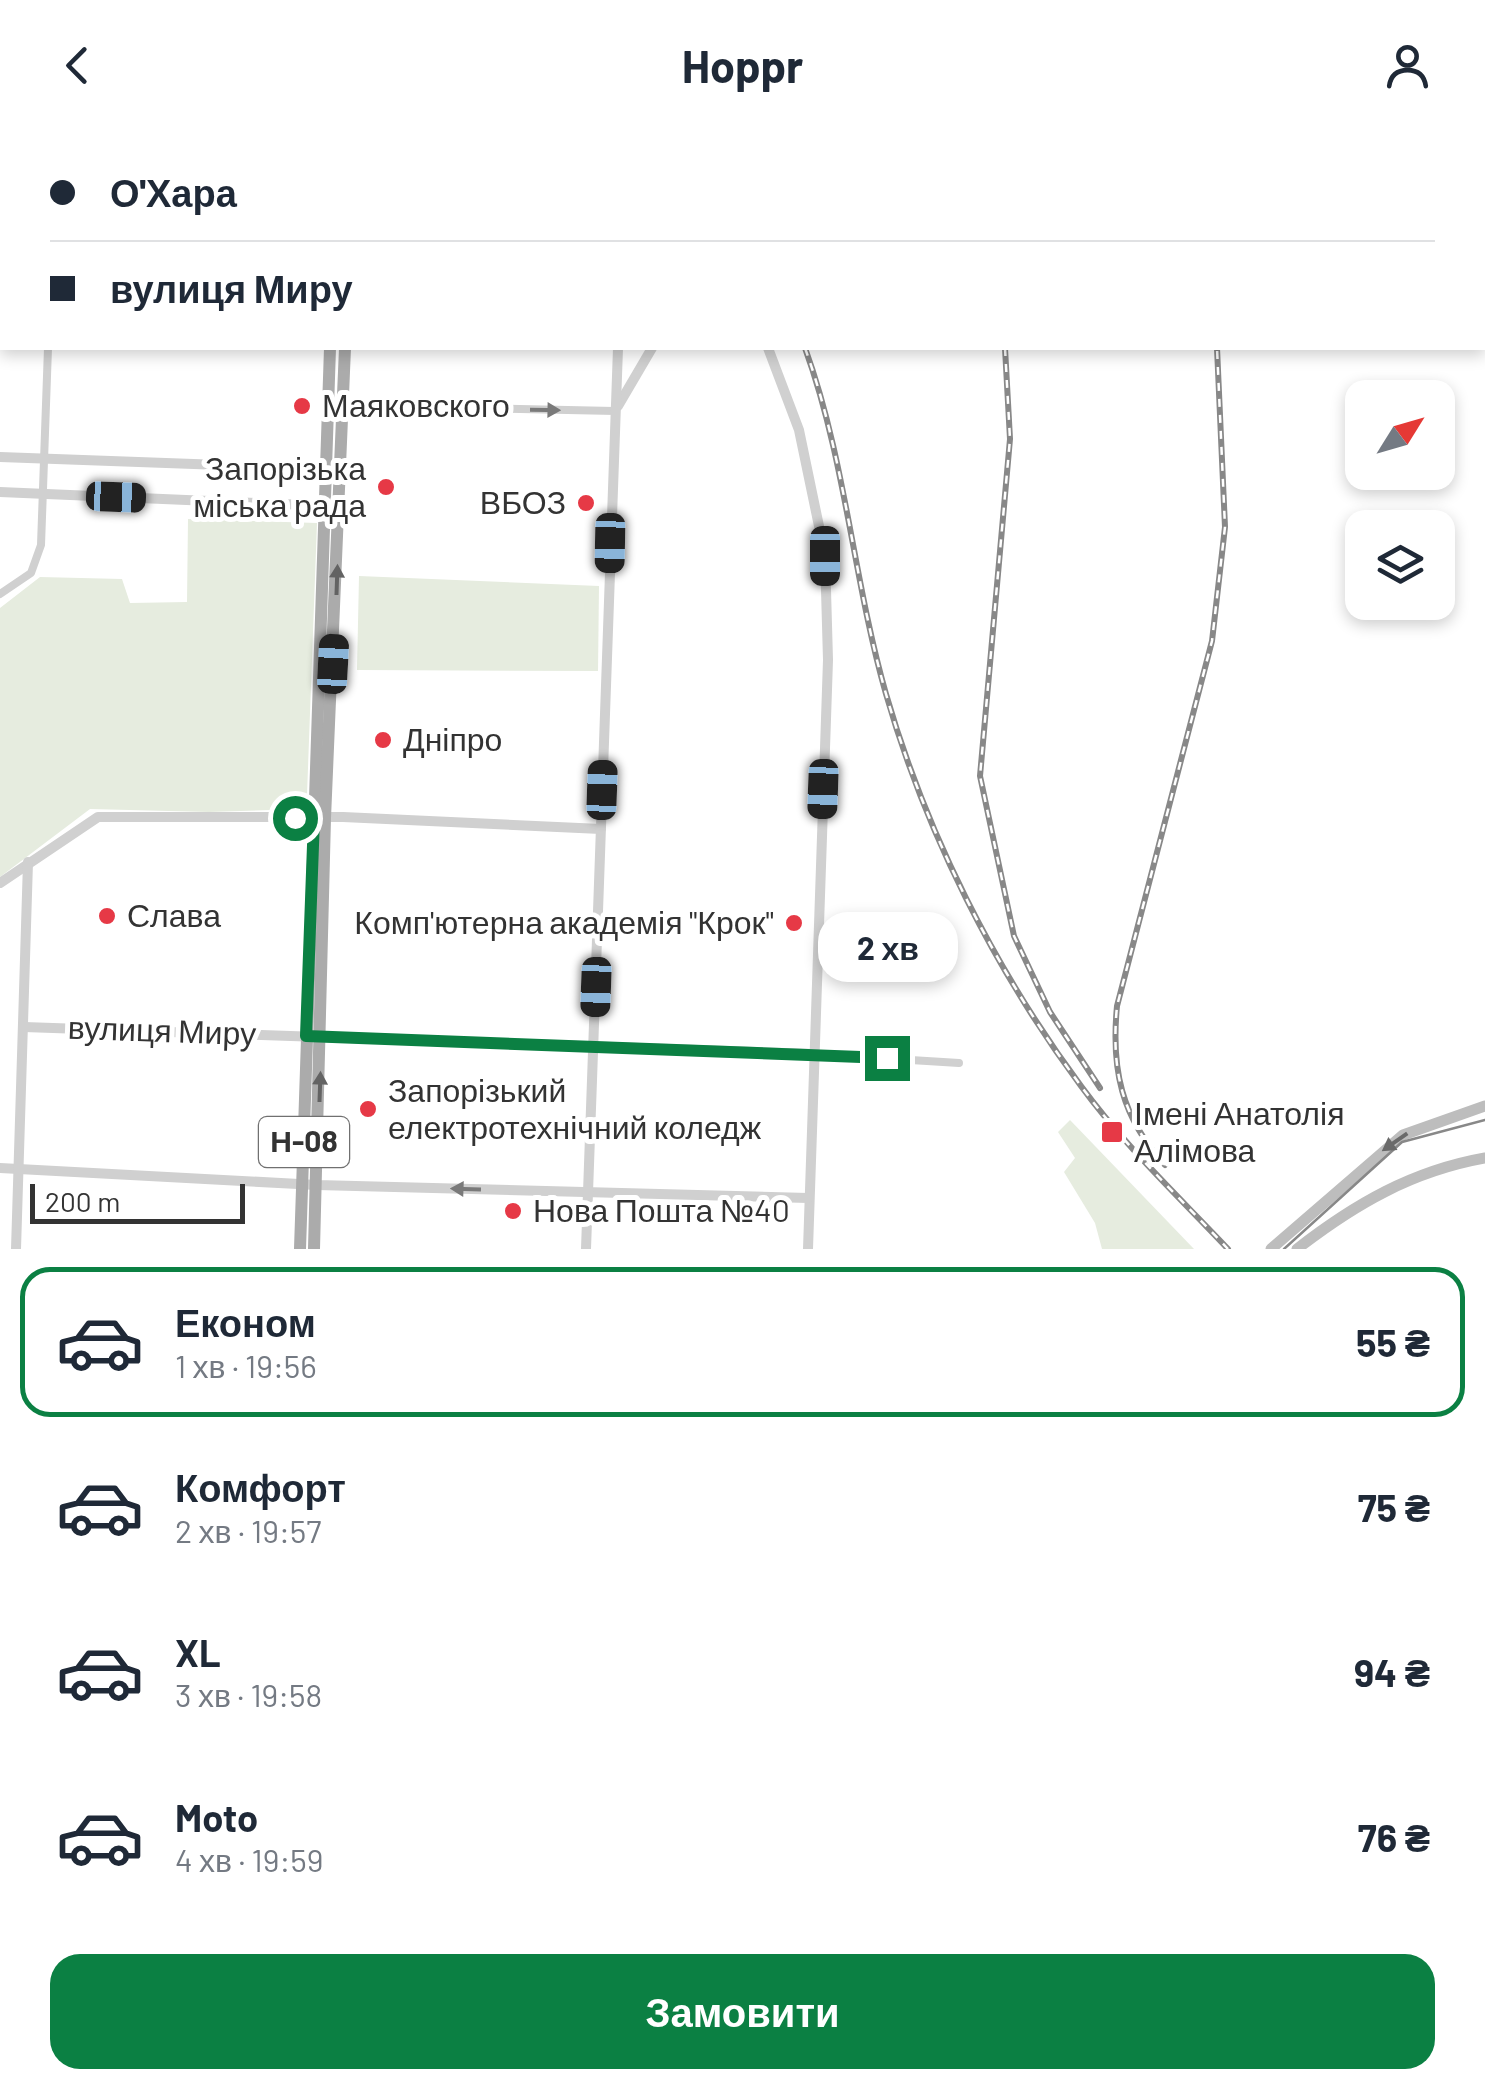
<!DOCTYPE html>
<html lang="uk">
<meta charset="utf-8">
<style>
body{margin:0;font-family:Barlow,sans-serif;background:#f2f2f3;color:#1f2937;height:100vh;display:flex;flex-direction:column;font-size:38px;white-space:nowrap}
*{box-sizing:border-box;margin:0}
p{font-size:32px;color:#747a83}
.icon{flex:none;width:55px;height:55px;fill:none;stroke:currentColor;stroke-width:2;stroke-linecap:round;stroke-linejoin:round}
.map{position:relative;height:1119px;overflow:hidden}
.drawer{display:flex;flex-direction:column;background:#fff;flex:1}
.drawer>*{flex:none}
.hud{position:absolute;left:0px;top:0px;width:1485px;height:220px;box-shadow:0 5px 15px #0003;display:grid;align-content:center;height:220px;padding:0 50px;background:#fff}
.needle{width:65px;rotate:53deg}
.buttons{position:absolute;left:1345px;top:250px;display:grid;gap:20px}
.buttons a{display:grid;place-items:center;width:110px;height:110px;border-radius:20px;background:#fff;box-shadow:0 5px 15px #0003;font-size:50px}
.scale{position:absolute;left:30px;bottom:25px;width:215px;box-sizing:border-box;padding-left:10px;border:5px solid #333;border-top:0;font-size:28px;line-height:35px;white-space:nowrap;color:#333;-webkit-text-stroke:8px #fff;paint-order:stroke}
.end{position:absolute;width:45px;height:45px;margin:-22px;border:12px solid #0b8043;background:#fff;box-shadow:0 0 0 5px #fff}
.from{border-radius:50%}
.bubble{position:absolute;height:70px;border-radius:30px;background:#fff;box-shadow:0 5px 15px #0003;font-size:32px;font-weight:700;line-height:70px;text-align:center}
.car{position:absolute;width:30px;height:60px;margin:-30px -15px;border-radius:12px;box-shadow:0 0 8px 2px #0007;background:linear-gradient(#222 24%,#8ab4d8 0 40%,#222 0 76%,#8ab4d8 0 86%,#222 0)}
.hud b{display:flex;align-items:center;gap:35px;height:95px;font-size:38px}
.hud b+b{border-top:2px solid #e0e1e3}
.hud i{width:25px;height:25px;background:#1f2937}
ul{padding:18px 0 0;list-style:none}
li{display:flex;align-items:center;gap:30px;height:150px;margin:0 20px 15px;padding:0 30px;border:5px solid transparent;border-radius:30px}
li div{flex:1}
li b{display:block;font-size:38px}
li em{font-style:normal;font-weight:700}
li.active{border-color:#0b8043}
li>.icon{width:90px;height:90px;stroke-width:1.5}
.action{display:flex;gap:20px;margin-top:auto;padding:20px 50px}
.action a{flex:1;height:115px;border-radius:30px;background:#0b8043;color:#fff;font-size:40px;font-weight:700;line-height:115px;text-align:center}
header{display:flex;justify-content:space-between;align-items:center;height:130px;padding:0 50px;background:#fff;font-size:45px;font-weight:700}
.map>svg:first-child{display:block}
.green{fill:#e6ecdf}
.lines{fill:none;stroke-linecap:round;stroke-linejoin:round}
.minor{stroke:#d0d0d0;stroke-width:8}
.tertiary{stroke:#d0d0d0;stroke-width:10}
.secondary{stroke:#bdbdbd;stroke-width:11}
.primary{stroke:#ababab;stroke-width:12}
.tram{stroke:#888;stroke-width:2.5}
.rail-casing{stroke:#888;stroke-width:6}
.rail{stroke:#fff;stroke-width:2.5;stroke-dasharray:8;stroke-linecap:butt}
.oneway{fill:#7a7a7a}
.oneway2{fill:#636363}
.oneway3{fill:#6a6a6a}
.route{stroke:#0b8043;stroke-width:12}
.poi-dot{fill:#e63946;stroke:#fff;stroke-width:4}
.labels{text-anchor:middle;stroke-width:10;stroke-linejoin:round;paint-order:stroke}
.shield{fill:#fff;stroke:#707070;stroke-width:2.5}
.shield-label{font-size:30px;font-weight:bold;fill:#333}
.poi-label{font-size:32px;fill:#333;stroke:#fff;text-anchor:start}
.street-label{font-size:32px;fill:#333;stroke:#fff}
</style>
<header><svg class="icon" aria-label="back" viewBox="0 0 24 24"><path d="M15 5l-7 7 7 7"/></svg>Hoppr<svg class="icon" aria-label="person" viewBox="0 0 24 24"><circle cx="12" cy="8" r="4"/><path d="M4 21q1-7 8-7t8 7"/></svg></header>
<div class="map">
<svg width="1485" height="1119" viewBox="0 0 1485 1119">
<rect width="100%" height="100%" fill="#fff"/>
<g class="green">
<path d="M 188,389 L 317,393 L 307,665 L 302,679 L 209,682 L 90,679 L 0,747 L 0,478 L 40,447 L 122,449 L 130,473 L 187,472 Z"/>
<path d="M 359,446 L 599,456 L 598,541 L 357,540 Z"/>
<path d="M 1070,990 L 1194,1119 L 1102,1119 L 1095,1093 L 1064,1042 L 1075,1028 L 1058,1002 Z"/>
</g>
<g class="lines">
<g class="minor">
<path d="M 51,2 L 51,0"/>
<path d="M 342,275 L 615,281"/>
<path d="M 0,464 L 31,443 L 41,415 L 48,218"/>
<path d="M 814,924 L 959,933"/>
</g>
<g class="tertiary">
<path d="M 644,0 L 646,2"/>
<path d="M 627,2 L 627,0"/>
<path d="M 846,2 L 848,0"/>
<path d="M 768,218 L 799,300 L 825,425 L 828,530 L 808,1119"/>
<path d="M 618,276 L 652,218"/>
<path d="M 0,327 L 329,339"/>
<path d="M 0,362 L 329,376"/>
<path d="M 0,753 L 98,687 L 343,687 L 601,699"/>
<path d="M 24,897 L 814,924"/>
<path d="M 0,1038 L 317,1055 L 808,1068"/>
<path d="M 16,1119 L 28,732"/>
<path d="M 586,1119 L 618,218"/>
</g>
<g class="secondary">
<path d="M 1480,0 L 1480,2"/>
<path d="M 1482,60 L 1485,116"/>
<path d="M 1271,1119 L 1403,1005 L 1485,976"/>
<path d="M 1297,1119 C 1355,1074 1412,1041 1485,1028"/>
</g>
<g class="primary">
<path d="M 339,2 L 339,0"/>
<path d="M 352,2 L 353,0"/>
<path d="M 300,1119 L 330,218"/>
<path d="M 314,1119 L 325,688 L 345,218"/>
</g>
<path class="tram" d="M 1284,1119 L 1402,1012 L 1485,990"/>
<g class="rail-casing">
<g id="rail">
<path d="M 687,0 L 689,2"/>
<path d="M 991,0 L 992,2"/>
<path d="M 1209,2 L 1209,0"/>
<path d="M 805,218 C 846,331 853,449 886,564 C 926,703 995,840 1081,956 C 1124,1015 1178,1066 1228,1119"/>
<path d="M 1005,218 L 1010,309 L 980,646 L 1014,806 L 1050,882 L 1100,958"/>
<path d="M 1165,1035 C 1121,987 1111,939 1117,876 L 1212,511 L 1225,397 L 1217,218"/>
</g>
</g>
<use href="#rail" class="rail"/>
</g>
<defs><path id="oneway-solid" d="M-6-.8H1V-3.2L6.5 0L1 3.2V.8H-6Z" transform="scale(2.5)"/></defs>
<g class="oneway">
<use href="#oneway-solid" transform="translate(545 280) rotate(1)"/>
<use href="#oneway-solid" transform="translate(466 1059) rotate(-178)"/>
</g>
<g class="oneway2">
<use href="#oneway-solid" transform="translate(337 450) rotate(-88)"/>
<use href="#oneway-solid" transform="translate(320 957) rotate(-88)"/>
</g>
<use class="oneway3" href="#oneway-solid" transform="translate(1395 1012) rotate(145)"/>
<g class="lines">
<path class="route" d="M 295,688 L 314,688 L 306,906 L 887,928"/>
</g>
<g class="poi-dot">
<circle cx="302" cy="276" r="10"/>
<circle cx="386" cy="357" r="10"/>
<circle cx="586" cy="373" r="10"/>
<circle cx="383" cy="610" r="10"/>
<circle cx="107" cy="786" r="10"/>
<circle cx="794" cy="793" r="10"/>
<circle cx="368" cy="979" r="10"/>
<rect x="1100" y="990" width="24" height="24" rx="5"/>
<circle cx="513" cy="1081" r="10"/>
</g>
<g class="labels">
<rect class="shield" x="259" y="987" width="90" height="50" rx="8"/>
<g class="shield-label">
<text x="304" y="1022">Н-08</text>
</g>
<g class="poi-label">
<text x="322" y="287">Маяковского</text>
<text x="366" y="350" text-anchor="end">Запорізька<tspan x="366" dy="37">міська рада</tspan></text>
<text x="566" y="384" text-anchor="end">ВБОЗ</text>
<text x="403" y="621">Дніпро</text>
<text x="127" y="797">Слава</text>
<text x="774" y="804" text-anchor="end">Комп'ютерна академія "Крок"</text>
<text x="388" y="972">Запорізький<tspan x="388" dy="37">електротехнічний коледж</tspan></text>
<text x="1134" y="995">Імені Анатолія<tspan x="1134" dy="37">Алімова</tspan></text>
<text x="533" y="1092">Нова Пошта №40</text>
</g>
<g class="street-label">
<text transform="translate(162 901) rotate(2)" y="11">вулиця Миру</text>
</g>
</g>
</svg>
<div class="buttons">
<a><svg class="needle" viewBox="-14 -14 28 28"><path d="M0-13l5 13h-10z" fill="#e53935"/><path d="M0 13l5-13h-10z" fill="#747a83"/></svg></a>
<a><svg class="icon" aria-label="layers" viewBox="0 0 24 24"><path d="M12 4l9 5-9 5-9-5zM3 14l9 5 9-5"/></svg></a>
</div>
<div class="scale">200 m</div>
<i class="end from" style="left:295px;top:688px"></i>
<i class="end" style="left:887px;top:928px"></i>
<div class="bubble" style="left:818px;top:782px;width:140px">2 хв</div>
<i class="car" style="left:116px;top:367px;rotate:92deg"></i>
<i class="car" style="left:610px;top:413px;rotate:181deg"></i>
<i class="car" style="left:825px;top:426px;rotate:180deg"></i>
<i class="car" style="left:333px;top:534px;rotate:3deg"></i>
<i class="car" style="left:823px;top:659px;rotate:182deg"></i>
<i class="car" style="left:602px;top:660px;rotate:2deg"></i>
<i class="car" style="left:596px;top:857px;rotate:182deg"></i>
<div class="hud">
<b><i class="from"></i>О'Хара</b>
<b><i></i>вулиця Миру</b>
</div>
</div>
<section class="drawer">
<ul>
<li class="active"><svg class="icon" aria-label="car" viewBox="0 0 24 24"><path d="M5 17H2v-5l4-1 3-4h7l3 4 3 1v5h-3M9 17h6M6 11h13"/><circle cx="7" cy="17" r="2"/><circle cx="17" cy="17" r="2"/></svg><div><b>Економ</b><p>1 хв · 19:56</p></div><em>55 ₴</em></li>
<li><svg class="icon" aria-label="car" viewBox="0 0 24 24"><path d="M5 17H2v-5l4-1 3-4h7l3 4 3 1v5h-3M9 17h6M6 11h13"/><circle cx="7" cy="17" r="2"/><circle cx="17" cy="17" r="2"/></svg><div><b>Комфорт</b><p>2 хв · 19:57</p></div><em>75 ₴</em></li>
<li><svg class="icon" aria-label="car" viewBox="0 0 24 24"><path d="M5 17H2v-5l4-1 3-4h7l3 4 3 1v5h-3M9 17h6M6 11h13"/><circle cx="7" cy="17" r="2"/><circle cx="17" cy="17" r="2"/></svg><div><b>XL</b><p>3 хв · 19:58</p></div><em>94 ₴</em></li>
<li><svg class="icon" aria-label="car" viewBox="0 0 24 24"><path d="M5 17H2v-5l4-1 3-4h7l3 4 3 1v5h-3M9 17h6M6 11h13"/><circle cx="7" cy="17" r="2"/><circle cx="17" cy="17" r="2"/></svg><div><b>Moto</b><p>4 хв · 19:59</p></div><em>76 ₴</em></li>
</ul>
<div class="action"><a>Замовити</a></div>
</section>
